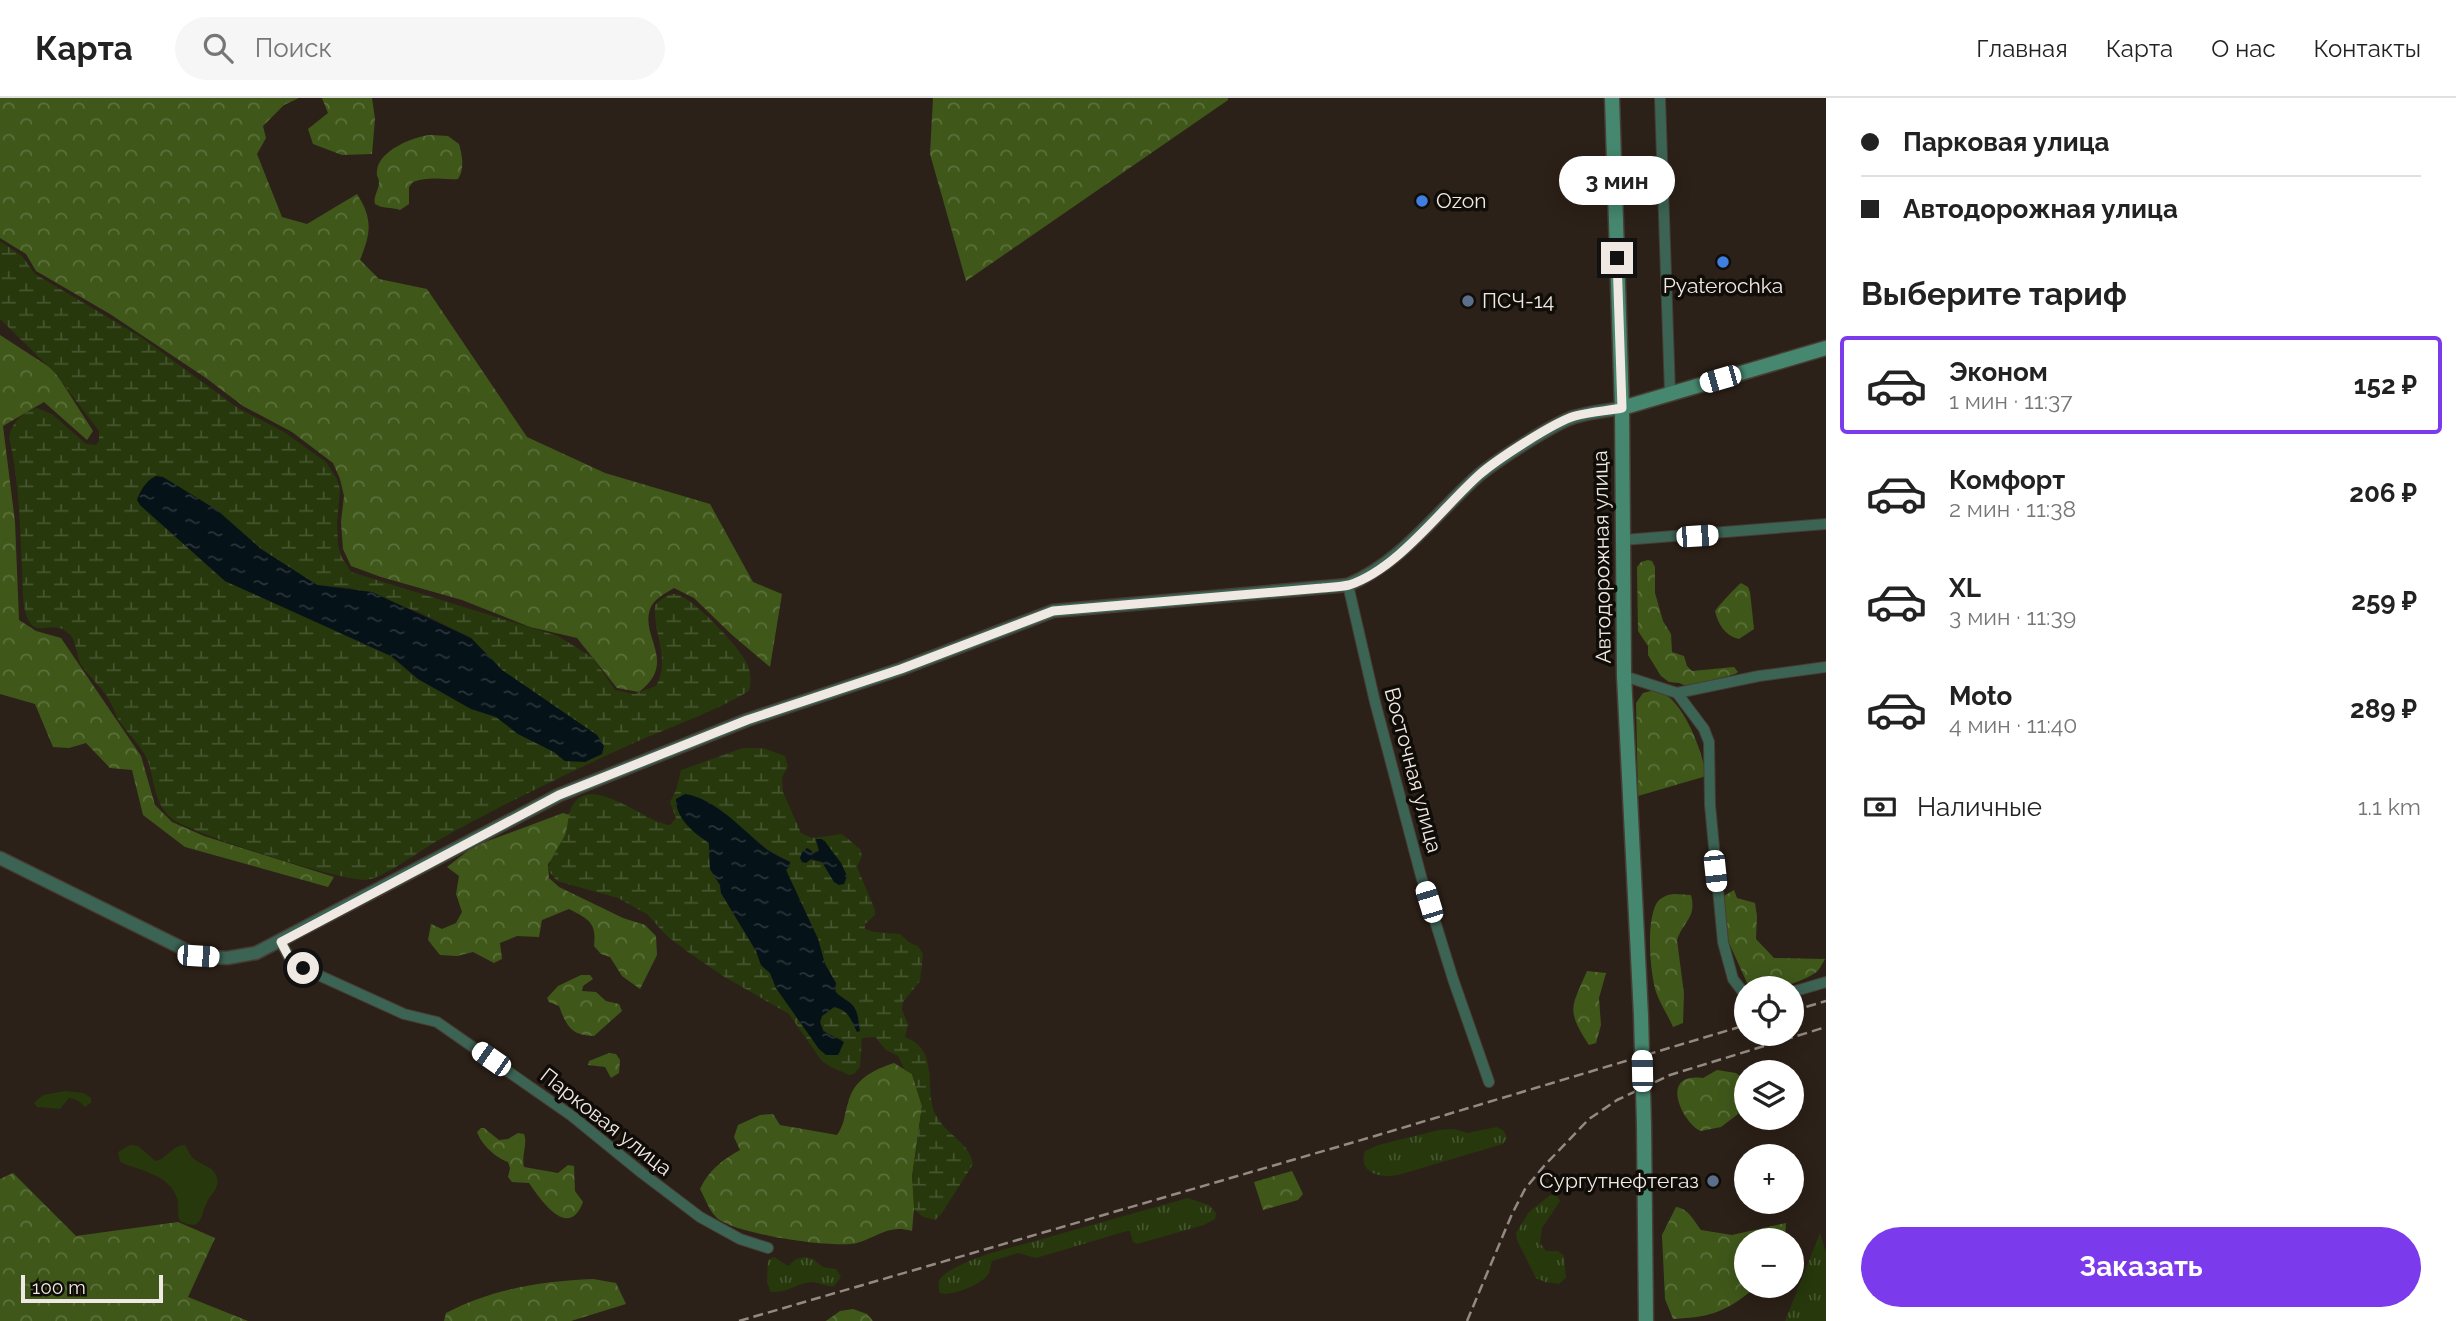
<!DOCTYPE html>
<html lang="ru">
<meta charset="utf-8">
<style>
body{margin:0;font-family:Raleway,sans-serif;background:#f6f6f6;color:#222;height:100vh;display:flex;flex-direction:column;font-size:26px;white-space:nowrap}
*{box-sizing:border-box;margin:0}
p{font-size:23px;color:#767676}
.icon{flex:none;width:38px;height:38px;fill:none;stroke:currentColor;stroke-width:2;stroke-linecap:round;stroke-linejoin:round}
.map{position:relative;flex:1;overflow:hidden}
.sheet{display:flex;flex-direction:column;background:#fff;width:630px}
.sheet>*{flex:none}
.banner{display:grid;align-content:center;height:154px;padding:0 35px;background:#fff}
.tools{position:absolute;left:1734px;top:878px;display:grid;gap:14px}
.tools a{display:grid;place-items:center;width:70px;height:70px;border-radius:50%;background:#fff;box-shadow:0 4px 18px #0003;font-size:35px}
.scale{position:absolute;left:21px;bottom:18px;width:142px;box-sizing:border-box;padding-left:7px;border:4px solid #f0e8e3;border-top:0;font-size:19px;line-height:24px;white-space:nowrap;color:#f0e8e3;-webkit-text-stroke:5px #100c08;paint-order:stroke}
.end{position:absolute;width:32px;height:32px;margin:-16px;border:9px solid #f0e8e3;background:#111;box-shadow:0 0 0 4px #111}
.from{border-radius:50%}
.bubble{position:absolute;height:49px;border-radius:24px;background:#fff;box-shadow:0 4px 18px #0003;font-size:23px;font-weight:700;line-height:49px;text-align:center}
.car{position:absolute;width:21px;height:42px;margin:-21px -10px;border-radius:9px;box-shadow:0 0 5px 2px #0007;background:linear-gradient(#fff 24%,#345 0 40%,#fff 0 76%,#345 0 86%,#fff 0)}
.banner b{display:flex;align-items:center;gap:24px;height:66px;font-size:26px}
.banner b+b{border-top:2px solid #e0e0e0}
.banner i{width:18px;height:18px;background:#222}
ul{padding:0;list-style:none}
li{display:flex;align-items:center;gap:21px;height:98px;margin:0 14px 10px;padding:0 21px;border:4px solid transparent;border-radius:7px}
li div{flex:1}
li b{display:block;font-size:26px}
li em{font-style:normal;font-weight:700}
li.current{border-color:#7c3aed}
li>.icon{width:63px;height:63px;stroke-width:1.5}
h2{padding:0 35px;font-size:32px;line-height:84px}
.pay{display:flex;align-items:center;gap:18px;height:77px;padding:0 35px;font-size:26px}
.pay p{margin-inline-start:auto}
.primary-button{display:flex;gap:14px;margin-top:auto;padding:14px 35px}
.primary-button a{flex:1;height:80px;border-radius:42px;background:#7c3aed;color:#fff;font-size:28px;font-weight:700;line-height:80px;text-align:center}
header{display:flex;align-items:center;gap:42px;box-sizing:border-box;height:98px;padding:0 35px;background:#fff;border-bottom:2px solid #e0e0e0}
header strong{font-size:33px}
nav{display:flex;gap:38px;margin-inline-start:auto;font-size:24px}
.search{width:490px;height:63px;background:#f6f6f6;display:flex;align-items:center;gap:18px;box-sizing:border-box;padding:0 24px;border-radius:38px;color:#767676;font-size:26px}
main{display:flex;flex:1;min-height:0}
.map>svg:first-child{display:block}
.grass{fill:url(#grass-tufts)}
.forest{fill:url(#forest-crowns)}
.wetland{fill:url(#wetland-marsh);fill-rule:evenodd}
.green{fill:#26380c}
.water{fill:url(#water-ripples)}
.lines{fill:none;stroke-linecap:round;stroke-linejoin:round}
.minor-casing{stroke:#473d34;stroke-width:12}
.tertiary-casing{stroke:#473d34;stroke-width:15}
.secondary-casing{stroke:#473d34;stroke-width:17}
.minor{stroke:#3c6454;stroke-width:10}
.tertiary{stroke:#3c6454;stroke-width:12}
.secondary{stroke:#46886f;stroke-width:14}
.rail{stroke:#938a83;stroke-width:2.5;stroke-dasharray:10 5;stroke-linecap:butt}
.secondary-bridge-casing{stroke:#473d34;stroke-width:17;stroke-linecap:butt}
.secondary-bridge{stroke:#46886f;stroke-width:14}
.route{stroke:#f0e8e3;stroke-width:9}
.shop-dot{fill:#3f7fe0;stroke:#100c08;stroke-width:2.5}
.service-dot{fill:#5c6f8a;stroke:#100c08;stroke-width:2.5}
.labels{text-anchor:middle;stroke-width:7;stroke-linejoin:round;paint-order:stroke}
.poi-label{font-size:21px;fill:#f0e8e3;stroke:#100c08;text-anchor:start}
.street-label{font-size:21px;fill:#f0e8e3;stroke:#100c08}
</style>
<header>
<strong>Карта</strong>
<div class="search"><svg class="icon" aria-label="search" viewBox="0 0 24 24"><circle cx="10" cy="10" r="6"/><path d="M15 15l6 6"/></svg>Поиск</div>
<nav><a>Главная</a><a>Карта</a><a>О нас</a><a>Контакты</a></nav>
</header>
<main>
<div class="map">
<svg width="1826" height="1223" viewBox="0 0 1826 1223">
<defs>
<pattern id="grass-tufts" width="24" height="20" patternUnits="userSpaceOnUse" patternTransform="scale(1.75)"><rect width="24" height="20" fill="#26380c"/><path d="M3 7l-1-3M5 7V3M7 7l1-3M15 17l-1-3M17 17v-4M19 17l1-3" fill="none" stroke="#46552f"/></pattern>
<pattern id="forest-crowns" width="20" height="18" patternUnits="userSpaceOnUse" patternTransform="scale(1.75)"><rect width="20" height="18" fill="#3f581a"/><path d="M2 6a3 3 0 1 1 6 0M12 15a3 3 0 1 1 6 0" fill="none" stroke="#5b703b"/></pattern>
<pattern id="wetland-marsh" width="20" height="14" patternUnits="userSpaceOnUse" patternTransform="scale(1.75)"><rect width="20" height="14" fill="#26380c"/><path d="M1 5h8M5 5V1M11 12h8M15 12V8" fill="none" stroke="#46552f"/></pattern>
<pattern id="water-ripples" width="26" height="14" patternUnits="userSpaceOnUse" patternTransform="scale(1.75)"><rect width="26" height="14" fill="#051218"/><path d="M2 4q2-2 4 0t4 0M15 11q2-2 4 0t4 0" fill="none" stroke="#2a3439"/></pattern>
</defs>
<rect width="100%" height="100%" fill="#2c2118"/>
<g class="grass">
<path d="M 1497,1029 L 1504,1033 L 1507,1040 L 1503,1046 L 1398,1077 C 1382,1081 1357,1075 1365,1053 L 1378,1047 L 1439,1032 L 1454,1031 L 1467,1035 Z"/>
<path d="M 1550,1097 L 1557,1098 L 1560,1103 L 1542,1130 L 1540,1145 L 1546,1153 L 1558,1153 L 1564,1158 L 1566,1180 L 1559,1186 L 1545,1184 L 1536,1180 L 1517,1142 L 1516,1135 L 1529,1114 Z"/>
<path d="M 1188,1100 L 1209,1107 L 1216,1115 L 1215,1121 L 1204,1127 L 1137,1146 L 1133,1144 L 1130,1133 L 1127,1133 L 1036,1160 L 1018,1155 L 992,1163 C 990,1169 991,1174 986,1179 C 979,1187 950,1199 940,1195 C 939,1192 938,1186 939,1183 C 943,1172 977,1160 988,1156 Z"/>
<path d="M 1820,1135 L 1826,1155 L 1826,1223 L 1785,1223 Z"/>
<path d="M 774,1159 L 788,1168 L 796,1161 L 805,1159 L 813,1161 L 823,1169 L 836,1171 L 841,1179 L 834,1188 C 825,1189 819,1184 811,1184 C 795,1186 788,1195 771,1194 L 767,1185 L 768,1162 Z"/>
</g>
<g class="forest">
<path d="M 0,0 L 299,0 L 284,7 L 263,28 L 266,40 L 257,56 L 282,119 L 307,126 L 357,96 C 373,121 371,135 360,162 L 379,181 L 427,191 L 527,339 L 605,375 L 710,406 L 753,484 L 782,496 L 770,569 L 731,536 L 694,500 L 674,490 C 666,495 657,499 652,507 C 636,536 680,563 639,594 L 617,590 L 577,540 L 530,529 L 462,502 L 381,479 L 351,468 L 343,451 L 341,424 L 344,398 L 340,381 L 333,365 L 292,334 L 243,308 L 206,280 L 110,216 L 36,173 L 26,156 L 0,140 Z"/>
<path d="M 322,0 L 372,0 L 375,21 L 372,56 L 342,57 L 313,46 L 308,31 L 328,15 Z"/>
<path d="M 933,0 L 1228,0 L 1228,2 L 966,183 L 930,56 Z"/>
<path d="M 431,37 L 448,38 L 459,46 C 462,56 465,71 458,81 C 442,82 429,78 413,84 L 409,89 L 409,106 L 400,112 C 391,109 383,111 375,106 C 373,98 379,92 379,84 C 379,80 376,78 377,73 C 378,53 414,38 431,37 Z"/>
<path d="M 0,237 L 54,272 L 93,333 L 87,342 L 44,304 L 3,328 L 15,424 L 19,522 L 36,533 L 61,540 L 141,658 L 155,707 L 172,724 L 204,738 L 334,779 L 328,789 L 185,749 L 143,717 L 132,672 L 110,670 L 86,645 L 69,650 L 53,649 L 35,606 L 0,596 Z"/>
<path d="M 1648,462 L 1652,463 L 1655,469 L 1655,495 L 1663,523 L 1671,536 L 1672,554 L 1684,558 L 1687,568 L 1692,573 L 1734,569 L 1738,574 L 1735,576 L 1689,589 L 1679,585 L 1669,584 L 1661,578 L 1648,557 L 1648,548 L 1638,533 L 1637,469 L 1641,464 Z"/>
<path d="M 1741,485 L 1748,489 L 1750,494 L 1754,531 L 1739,541 C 1725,538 1718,526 1715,513 C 1718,508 1737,488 1741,485 Z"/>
<path d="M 1655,592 C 1660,595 1667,597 1670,600 C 1688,616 1702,654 1706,676 L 1703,679 L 1638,698 L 1636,605 L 1643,595 Z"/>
<path d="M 563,715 L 584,721 L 548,766 L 549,780 L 559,789 L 623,820 L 645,827 L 656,838 L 657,857 L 640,891 L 622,878 L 610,859 L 601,856 L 594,848 C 597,824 588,821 569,811 L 542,822 L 539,839 L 517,838 L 500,845 L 502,861 L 494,865 L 473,854 L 457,858 L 440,857 L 428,842 L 431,826 L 442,831 L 456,825 L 462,814 L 456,796 L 459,778 L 447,769 L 474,748 Z"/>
<path d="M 1734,792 L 1737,800 L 1755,805 L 1757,818 L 1756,841 L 1774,860 L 1825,861 C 1822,866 1819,873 1815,875 C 1798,886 1765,896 1748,887 L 1725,836 L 1722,799 Z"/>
<path d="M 1674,796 L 1691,797 C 1697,820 1683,823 1677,842 L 1684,896 L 1683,925 L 1673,929 C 1668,917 1660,906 1656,894 C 1650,875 1645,817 1659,802 C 1664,798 1669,796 1674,796 Z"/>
<path d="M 1587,873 L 1606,875 L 1599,900 L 1601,927 L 1596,945 L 1589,947 C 1566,912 1571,910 1587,873 Z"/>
<path d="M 581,877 L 590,877 L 593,881 L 583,888 L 582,893 L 596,894 L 606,903 L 619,906 L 622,913 L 594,938 C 571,937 567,929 559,908 L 549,904 L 547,900 L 558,888 Z"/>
<path d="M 609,955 L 616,956 L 620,962 L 619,975 L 611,980 L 605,969 L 588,967 L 589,963 Z"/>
<path d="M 894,965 L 912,976 L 922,1008 L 912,1079 L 915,1099 L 912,1133 C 888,1126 878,1139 857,1145 C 835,1151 732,1136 716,1119 C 709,1112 705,1100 700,1091 C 709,1072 722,1062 740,1052 L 734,1039 L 738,1027 L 760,1017 L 773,1016 L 780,1027 L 837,1037 C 845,1026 844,1017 848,1005 C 854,981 873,972 894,965 Z"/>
<path d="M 1717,972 L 1736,975 L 1746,983 L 1746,1010 L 1721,1029 L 1701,1033 C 1685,1028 1656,974 1703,980 Z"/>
<path d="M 481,1030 L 484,1030 L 499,1042 L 508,1041 L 518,1035 L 524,1036 C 528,1046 521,1057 524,1069 L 558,1075 L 568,1067 L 574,1068 L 575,1093 L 583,1104 C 569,1142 542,1104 529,1085 L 512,1084 L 508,1079 L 510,1070 L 508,1064 C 496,1060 481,1046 477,1034 Z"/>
<path d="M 1292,1073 L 1303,1096 L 1298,1102 L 1263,1112 L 1254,1084 Z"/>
<path d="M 13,1075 L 76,1138 L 178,1124 L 215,1140 L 188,1199 L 248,1223 L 0,1223 L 0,1081 Z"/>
<path d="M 1676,1109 C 1688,1110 1694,1123 1701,1132 L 1732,1137 L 1786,1125 L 1785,1143 L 1746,1143 L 1746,1188 L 1757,1188 C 1727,1214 1711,1219 1673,1221 L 1665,1201 L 1662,1137 Z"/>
<path d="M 593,1181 L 616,1185 L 626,1206 L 571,1223 L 444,1223 L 446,1215 C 491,1191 543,1183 593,1181 Z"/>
<path d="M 853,1211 L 867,1216 L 873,1223 L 826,1223 L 840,1213 Z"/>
</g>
<g class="wetland">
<path d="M 0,143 L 22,158 L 35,176 L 141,239 L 238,310 L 284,334 L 326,364 L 337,381 L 340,391 L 337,425 L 338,447 L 341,458 L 351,474 L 558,538 L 593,560 L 615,592 L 634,596 L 656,588 C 671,561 653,536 655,507 C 660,503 666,496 674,496 C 689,495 738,548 745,562 C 751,572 752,582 749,593 C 707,618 660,632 616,653 C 556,681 495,710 437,743 C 419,753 384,780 366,782 C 344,784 188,735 171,720 C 155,706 154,684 149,666 C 143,648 128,637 118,621 C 115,615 113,608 109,602 C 102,589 90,580 82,568 C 75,558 78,542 67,534 C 51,521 33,544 25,513 C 22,500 23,483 22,470 C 20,430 19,379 9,340 C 12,324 21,315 37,310 L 52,316 L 86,346 L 96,347 L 99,343 L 99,333 L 55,275 L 0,221 ZM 140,407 L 240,433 L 261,451 L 317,487 L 350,490 L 419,514 L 471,540 L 502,572 L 565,663 L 554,654 L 518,636 L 496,619 L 471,610 L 418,581 L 391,558 L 225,483 Z"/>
<path d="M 743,650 L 763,650 L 785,658 L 788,669 L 782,679 L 783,694 L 801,735 L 812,740 L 842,736 L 860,751 L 862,758 L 857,769 L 875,812 L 875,817 L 865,826 L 865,831 L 874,834 L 900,836 L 910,845 L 918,848 L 923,856 L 920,883 L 903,904 L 902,912 L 908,926 L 905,939 C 942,953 922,993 937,1019 C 947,1037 969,1044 973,1066 L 942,1115 L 935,1122 L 923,1119 L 914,1111 L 912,1079 L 922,1008 L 912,976 L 905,972 L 898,958 L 886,952 L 875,939 L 862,940 L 860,969 L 854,976 L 849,977 L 829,968 L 821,962 L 789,916 L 723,878 L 688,854 L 667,838 L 647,816 L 618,800 L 557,783 L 548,772 C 551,758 559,749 565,737 C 569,727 567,714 574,705 C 595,677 644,724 670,727 L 676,720 L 670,704 L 676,692 L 681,672 ZM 676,701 L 702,702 L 728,719 L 768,752 L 790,764 L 786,772 L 818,841 L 825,866 L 835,885 L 836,895 L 849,904 L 857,934 C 852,921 848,912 834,909 L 822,918 L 820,924 C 824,936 830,939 842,941 L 840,955 L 819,951 L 776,890 L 770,875 L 761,867 L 756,853 L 721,795 L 720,787 L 710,771 L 709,745 C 694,734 676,721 676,701 ZM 823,741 L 841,765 L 847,778 L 834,784 L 822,764 L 808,762 L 809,750 L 814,755 L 819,752 L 815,742 Z"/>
</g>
<g class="green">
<path d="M 65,993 L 84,995 L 91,1000 L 91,1005 L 85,1009 L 77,1002 L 69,1000 L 60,1011 L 37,1009 L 34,1005 L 43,997 Z"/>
<path d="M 130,1047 L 138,1048 L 156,1063 C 168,1060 172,1047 185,1047 C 188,1051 190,1058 194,1061 C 201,1067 212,1068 216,1077 C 221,1087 213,1095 208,1102 C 200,1116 204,1135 180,1123 C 176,1115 180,1108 177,1100 C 169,1076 140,1073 120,1064 L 118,1054 Z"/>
</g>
<g class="water">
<path d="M 156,378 L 163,379 L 217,412 L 261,451 L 317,487 L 372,494 L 471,540 L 502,572 L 597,637 L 604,648 L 602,656 L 585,664 L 565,663 L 554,654 L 518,636 L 496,619 L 471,611 L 418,581 L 391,558 L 225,483 L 140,407 L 137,402 C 141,391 146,383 156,378 Z"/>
<path d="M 685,696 C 715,700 744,733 766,751 C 773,756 782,760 790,764 L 790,768 L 786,772 L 818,841 L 825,866 L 836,885 L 835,893 C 840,899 844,900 849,904 C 859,911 858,923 860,933 L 857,934 C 851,922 849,912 834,909 L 822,918 L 820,924 L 823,933 L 844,944 L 838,957 L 826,957 L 819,951 L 776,890 L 770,875 L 761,867 L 756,853 L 721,795 L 720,787 L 710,771 L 709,745 C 694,735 676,721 676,701 Z"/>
<path d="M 816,741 L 823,741 L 841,765 L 847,778 L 844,786 L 839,787 L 834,784 L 822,764 L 811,761 L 806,765 L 802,764 L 800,760 L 802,754 L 807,750 L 814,755 L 819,753 Z"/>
</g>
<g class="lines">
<g class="minor-casing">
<g id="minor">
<path d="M 1660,0 L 1670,295"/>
<path d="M 1623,442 L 1826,426"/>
<path d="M 1348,487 L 1375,604 L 1421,778 L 1453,881 L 1489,984"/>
<path d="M 1624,578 L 1677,595 L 1759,578 L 1826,569"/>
<path d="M 1677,595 L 1704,631 L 1709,644 L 1710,707 L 1723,844 L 1733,881 L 1746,898"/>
<path d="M 281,844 L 291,863 L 303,870 L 404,916 L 437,924 L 572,1018 L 642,1075 L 700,1119 L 740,1141 L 768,1150"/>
<path d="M 1792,894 L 1826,884"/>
</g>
</g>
<g class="tertiary-casing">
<path id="tertiary" d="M 0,760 L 198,858 L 227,860 L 256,855 L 559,697 L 747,622 L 901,571 L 1053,513 L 1348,487 C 1402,464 1436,415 1479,377 C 1496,363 1554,325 1574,319 C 1590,314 1606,313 1622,310"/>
</g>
<g class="secondary-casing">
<g id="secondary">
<path d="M 1612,0 L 1622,310 L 1624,578 L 1641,918"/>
<path d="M 1622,310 L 1826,250"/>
<path d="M 1644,1027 L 1646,1223"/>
</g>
</g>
<use href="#minor" class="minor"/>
<use href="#tertiary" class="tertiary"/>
<use href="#secondary" class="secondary"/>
<g class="rail">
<path d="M 1792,913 L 1826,903"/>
<path d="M 739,1223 L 1375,1038 L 1746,927"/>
<path d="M 1467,1223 L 1512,1116 L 1525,1091 L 1544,1068 L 1589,1021 L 1617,1002 L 1670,977 L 1826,929"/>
</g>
<g class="secondary-bridge-casing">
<path id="secondary-bridge" d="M 1641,918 L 1644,1027"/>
</g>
<use href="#secondary-bridge" class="secondary-bridge"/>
</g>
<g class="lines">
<path class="route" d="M 303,870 L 291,863 L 281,844 L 559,697 L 747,622 L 901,571 L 1053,513 L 1322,490 C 1331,489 1340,489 1349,487 C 1398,471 1441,411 1479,377 C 1496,362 1554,324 1575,318 C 1590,314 1606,313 1622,310 L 1617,160"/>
</g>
<g class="shop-dot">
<circle cx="1422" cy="103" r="7"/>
<circle cx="1723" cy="164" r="7"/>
</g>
<g class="service-dot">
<circle cx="1468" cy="203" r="7"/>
<circle cx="1713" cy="1083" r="7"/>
</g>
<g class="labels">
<g class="poi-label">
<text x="1436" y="110">Ozon</text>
<text x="1723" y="195" text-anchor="middle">Pyaterochka</text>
<text x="1482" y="210">ПСЧ-14</text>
<text x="1699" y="1090" text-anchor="end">Сургутнефтегаз</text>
</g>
<g class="street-label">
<text transform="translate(1602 459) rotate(-91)" y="7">Автодорожная улица</text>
<text transform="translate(1413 672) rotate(75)" y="7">Восточная улица</text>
<text transform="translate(606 1024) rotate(38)" y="7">Парковая улица</text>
</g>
</g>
</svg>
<div class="tools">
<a><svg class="icon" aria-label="locate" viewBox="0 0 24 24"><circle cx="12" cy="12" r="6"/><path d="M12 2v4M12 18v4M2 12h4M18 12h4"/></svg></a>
<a><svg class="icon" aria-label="layers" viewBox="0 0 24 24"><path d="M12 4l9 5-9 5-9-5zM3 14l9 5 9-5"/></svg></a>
<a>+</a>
<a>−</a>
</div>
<div class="scale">100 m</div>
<i class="end from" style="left:303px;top:870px"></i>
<i class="end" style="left:1617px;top:160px"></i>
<div class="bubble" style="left:1559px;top:58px;width:116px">3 мин</div>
<i class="car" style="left:1720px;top:281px;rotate:254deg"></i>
<i class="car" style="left:1697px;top:438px;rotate:86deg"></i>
<i class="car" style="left:1715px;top:773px;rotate:174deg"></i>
<i class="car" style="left:1429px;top:804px;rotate:343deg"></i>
<i class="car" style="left:198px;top:858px;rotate:94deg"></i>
<i class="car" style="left:491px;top:961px;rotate:305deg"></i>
<i class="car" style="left:1642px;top:973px;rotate:359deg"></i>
</div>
<section class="sheet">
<div class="banner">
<b><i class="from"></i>Парковая улица</b>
<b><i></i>Автодорожная улица</b>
</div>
<h2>Выберите тариф</h2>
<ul>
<li class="current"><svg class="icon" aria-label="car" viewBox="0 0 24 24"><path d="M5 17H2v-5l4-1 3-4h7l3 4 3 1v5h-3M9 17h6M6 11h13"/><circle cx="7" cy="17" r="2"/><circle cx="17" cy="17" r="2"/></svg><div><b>Эконом</b><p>1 мин · 11:37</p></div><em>152 ₽</em></li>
<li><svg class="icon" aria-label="car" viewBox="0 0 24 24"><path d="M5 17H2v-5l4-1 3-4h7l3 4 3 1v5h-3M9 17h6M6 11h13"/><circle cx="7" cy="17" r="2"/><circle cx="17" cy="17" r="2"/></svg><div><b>Комфорт</b><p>2 мин · 11:38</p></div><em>206 ₽</em></li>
<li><svg class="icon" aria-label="car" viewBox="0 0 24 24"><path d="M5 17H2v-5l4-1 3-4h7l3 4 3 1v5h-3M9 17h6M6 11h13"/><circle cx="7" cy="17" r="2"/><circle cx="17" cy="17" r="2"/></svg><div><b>XL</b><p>3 мин · 11:39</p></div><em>259 ₽</em></li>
<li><svg class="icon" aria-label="car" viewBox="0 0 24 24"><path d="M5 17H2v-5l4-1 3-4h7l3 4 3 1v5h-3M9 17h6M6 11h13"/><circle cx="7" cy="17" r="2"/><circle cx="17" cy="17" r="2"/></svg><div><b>Moto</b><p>4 мин · 11:40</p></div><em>289 ₽</em></li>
</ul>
<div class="pay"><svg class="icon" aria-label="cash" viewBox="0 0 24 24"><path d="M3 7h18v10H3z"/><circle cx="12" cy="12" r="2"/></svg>Наличные<p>1.1 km</p></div>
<div class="primary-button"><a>Заказать</a></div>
</section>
</main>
